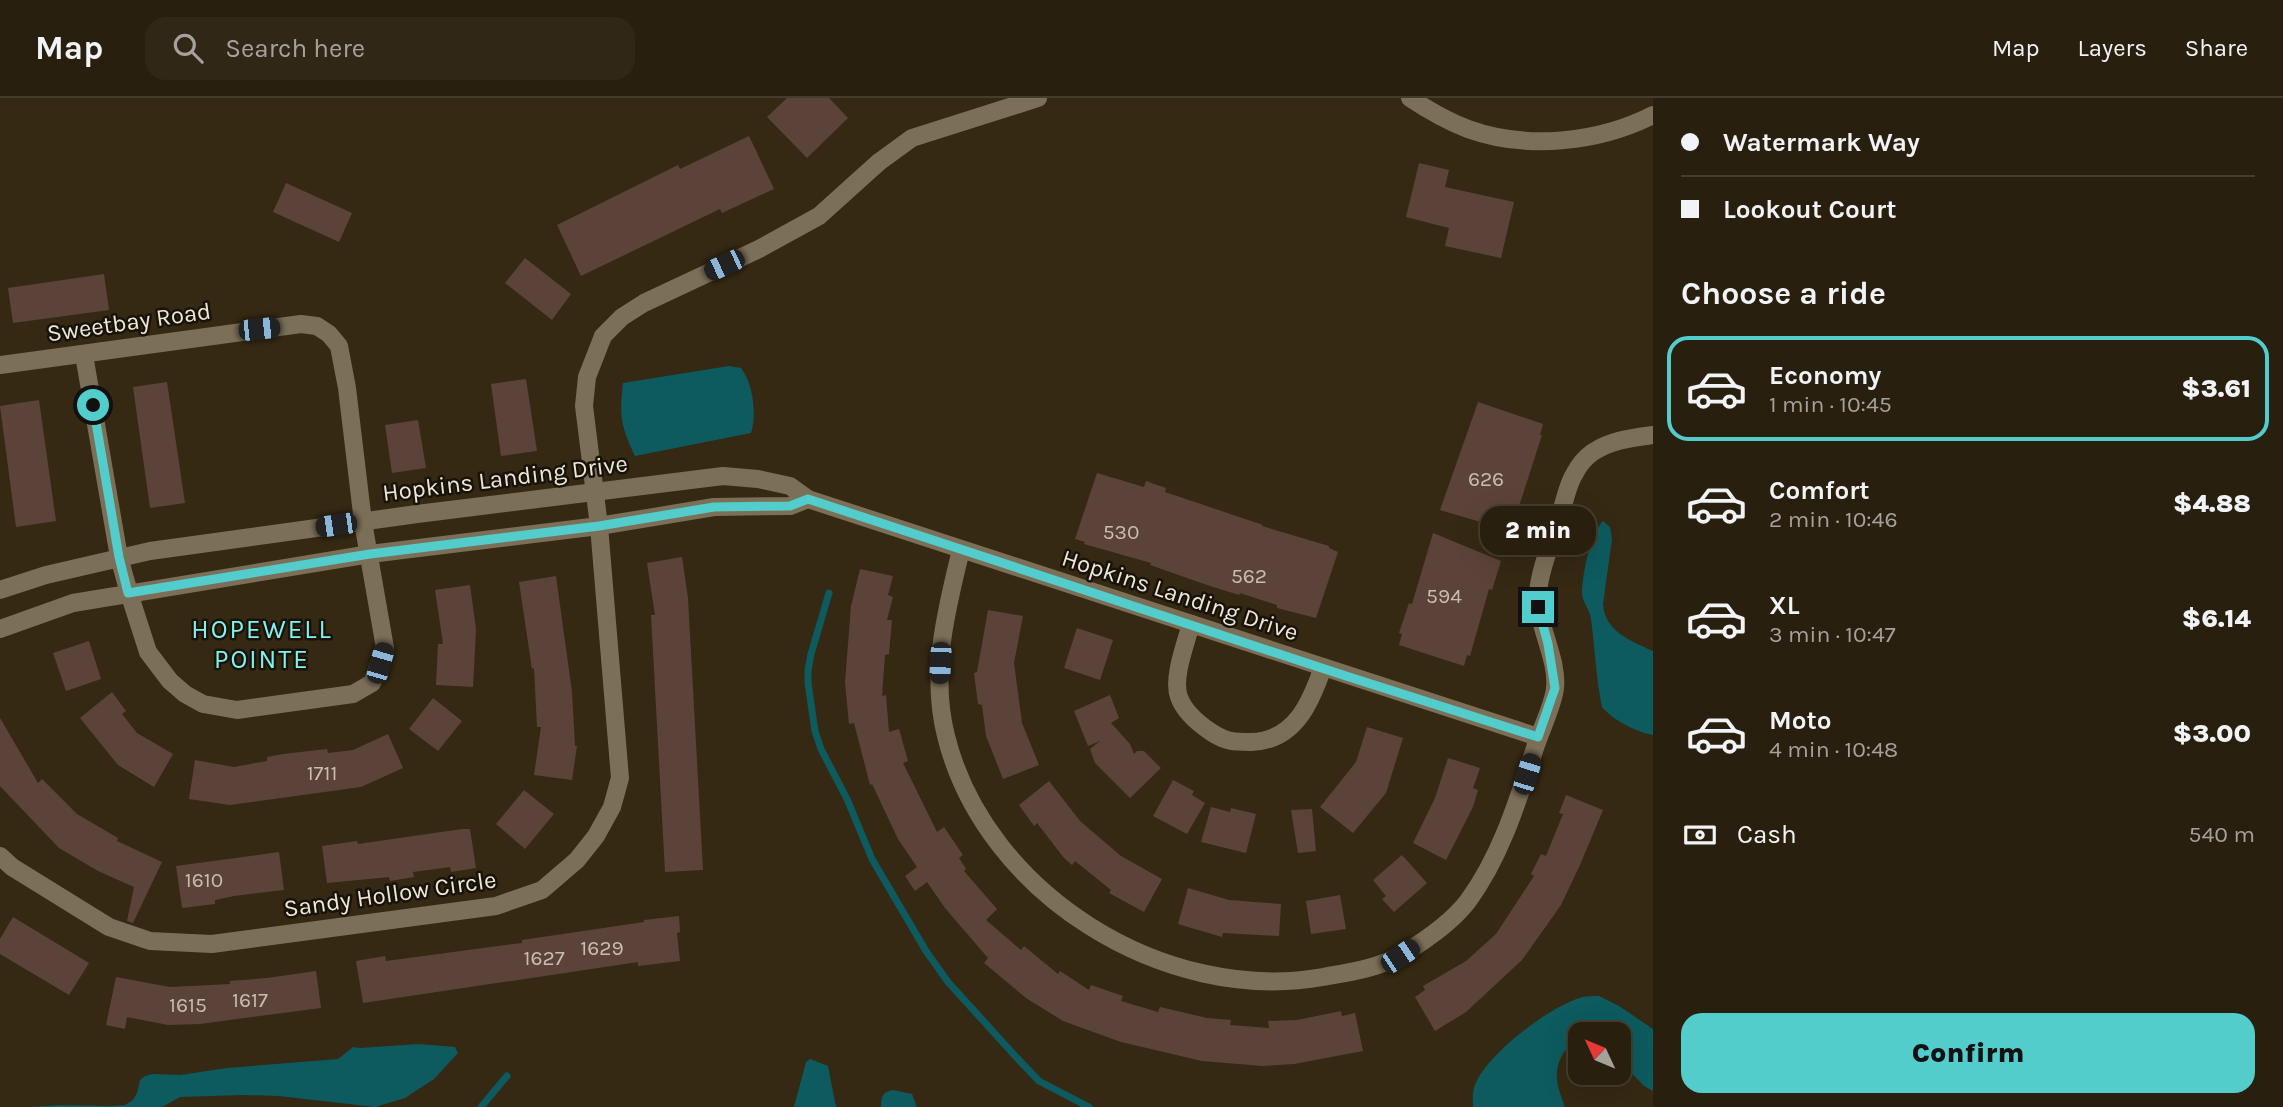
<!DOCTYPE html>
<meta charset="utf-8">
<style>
body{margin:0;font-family:Karla,sans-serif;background:#302717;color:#f1f3f6;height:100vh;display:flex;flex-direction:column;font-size:26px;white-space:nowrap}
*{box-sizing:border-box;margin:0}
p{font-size:23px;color:#a5a29e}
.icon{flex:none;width:38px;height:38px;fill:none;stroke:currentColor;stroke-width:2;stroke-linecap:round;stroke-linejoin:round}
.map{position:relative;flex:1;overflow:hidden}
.side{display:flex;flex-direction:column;background:#281f0e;width:630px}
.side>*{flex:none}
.guide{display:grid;align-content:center;height:154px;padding:0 28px;background:#281f0e}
.needle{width:46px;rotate:314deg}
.buttons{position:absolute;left:1568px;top:924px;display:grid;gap:14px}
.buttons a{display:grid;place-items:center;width:63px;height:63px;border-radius:14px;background:#281f0e;box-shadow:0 7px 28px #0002,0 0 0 2px #443d2e;font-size:35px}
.end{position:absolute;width:32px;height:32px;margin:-16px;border:9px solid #52cdcc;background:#111;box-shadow:0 0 0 4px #111}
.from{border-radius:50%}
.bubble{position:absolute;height:49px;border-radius:21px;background:#281f0e;box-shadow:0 7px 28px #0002,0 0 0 2px #443d2e;font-size:23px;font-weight:800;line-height:49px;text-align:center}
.car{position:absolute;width:21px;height:42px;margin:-21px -10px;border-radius:9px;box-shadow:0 0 5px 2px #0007;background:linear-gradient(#222 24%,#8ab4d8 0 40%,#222 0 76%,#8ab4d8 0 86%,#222 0)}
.guide b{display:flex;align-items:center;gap:24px;height:66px;font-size:26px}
.guide b+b{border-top:2px solid #443d2e}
.guide i{width:18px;height:18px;background:#f1f3f6}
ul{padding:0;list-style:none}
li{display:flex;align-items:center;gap:21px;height:105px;margin:0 14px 10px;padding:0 14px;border:4px solid transparent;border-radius:21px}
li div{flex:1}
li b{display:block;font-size:26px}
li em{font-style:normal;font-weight:800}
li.selected{border-color:#52cdcc}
li>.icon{width:63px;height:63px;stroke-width:1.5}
h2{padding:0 28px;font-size:32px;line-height:84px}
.pay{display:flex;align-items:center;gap:18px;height:77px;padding:0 28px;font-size:26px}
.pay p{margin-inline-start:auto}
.cta{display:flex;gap:14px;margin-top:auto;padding:14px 28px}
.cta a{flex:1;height:80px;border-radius:21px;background:#52cdcc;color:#111;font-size:28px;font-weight:800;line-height:80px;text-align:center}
header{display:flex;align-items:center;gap:42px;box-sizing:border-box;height:98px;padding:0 35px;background:#281f0e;border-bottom:2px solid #443d2e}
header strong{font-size:33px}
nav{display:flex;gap:38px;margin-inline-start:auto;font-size:24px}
.search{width:490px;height:63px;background:#302717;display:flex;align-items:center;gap:18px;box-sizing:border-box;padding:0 24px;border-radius:21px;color:#a5a29e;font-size:26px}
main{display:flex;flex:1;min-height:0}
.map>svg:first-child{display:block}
.water{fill:#0d5b5f}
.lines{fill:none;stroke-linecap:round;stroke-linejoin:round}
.stream{stroke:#0d5b5f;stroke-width:7}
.building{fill:#5c4339}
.minor{stroke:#7c6f57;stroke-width:18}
.route{stroke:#52cdcc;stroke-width:9}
.labels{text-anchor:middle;stroke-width:5;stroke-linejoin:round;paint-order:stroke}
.number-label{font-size:21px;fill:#c9bdb1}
.street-label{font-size:24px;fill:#ede6d9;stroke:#181309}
.neighbourhood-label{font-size:26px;letter-spacing:2px;fill:#84f0ef;stroke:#181309}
</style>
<header>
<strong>Map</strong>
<div class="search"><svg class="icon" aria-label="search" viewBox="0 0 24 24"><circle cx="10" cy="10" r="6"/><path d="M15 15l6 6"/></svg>Search here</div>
<nav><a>Map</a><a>Layers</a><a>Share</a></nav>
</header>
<main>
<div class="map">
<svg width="1653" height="1009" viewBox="0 0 1653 1009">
<rect width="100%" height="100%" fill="#352913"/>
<g class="water">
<path d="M 729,268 L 741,270 C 753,286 757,316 751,335 L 635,358 C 621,329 619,318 623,285 Z"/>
<path d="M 1603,423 L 1610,429 L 1612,441 L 1603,506 C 1605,534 1631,543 1653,553 L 1653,637 C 1636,634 1613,622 1602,609 C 1596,580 1595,550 1591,521 C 1590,512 1583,505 1582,496 C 1582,478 1590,436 1603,423 Z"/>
<path d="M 1599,898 L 1619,908 L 1653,931 L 1653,993 L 1644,988 L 1619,962 L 1619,936 L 1580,936 L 1580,943 C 1564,947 1556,965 1557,980 C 1557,989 1562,1000 1565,1009 L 1473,1009 C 1473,1002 1472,994 1475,987 C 1487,956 1551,907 1583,899 C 1588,898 1594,898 1599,898 Z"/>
<path d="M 419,946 L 455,949 L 458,955 L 434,981 L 405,1000 L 375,1009 L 279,998 L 242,997 L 180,999 L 162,1009 L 29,1009 L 60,1007 L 110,1008 L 125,1007 L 133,1002 L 137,995 L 140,982 L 145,978 L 153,976 L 180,977 L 227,970 L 338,961 L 353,949 L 360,950 Z"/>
<path d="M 810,961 L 828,968 L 836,1009 L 794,1009 L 806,964 Z"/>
<path d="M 893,992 L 912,996 L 917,1009 L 881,1009 C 881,999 882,994 893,992 Z"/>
</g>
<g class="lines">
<g class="stream">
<path d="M 829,495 L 811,556 L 808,572 L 808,585 L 815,633 L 821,651 L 847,701 L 872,761 L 926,853 L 948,884 L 1017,960 L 1039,983 L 1089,1009"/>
<path d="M 481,1009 L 507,978"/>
</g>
</g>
<g class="building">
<path d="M 787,0 L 829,0 L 848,20 L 807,60 L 767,19 Z"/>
<path d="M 749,38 L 774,91 L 722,115 L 720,111 L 581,178 L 557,127 L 678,67 L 680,71 Z"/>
<path d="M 1419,65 L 1449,72 L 1445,89 L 1514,104 L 1501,160 L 1445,148 L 1449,130 L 1406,119 Z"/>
<path d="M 286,85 L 352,115 L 339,144 L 273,114 Z"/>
<path d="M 525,160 L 571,196 L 552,222 L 505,185 Z"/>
<path d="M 104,176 L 109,212 L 13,225 L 8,190 Z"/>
<path d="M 526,281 L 537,353 L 501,358 L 491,286 Z"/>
<path d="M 167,284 L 185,405 L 150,410 L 133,289 Z"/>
<path d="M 39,302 L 56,423 L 16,429 L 0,308 Z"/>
<path d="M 1478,304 L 1543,326 L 1540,337 L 1542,337 L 1511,433 L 1440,412 Z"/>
<path d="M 418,322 L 426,370 L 392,375 L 385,327 Z"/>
<path d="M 1097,375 L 1144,389 L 1146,383 L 1166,390 L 1165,394 L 1263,427 L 1262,428 L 1329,448 L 1329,450 L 1338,454 L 1316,520 L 1277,510 L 1277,507 L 1240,495 L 1239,497 L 1210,488 L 1150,467 L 1151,465 L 1084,446 L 1085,444 L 1075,441 Z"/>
<path d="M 1433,435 L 1501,463 L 1492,492 L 1489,491 L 1470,558 L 1467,557 L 1464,568 L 1399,547 L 1402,536 L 1399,535 L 1409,505 L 1412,506 Z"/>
<path d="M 682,459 L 688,500 L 703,772 L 665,774 L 651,517 L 655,517 L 647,465 Z"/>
<path d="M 860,471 L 893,478 L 888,497 L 893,499 L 887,522 L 892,522 L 889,556 L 885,557 L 882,598 L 886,597 L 889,634 L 899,631 L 908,663 L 903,665 L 937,734 L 944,729 L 963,757 L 959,760 L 966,771 L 964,773 L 997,811 L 986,822 L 1021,852 L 1024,848 L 1058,876 L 1060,873 L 1089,892 L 1091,887 L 1123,898 L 1121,903 L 1158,914 L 1160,909 L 1207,920 L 1231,922 L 1230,927 L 1269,930 L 1268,923 L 1297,922 L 1341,913 L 1342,918 L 1355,915 L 1363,953 L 1294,966 L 1263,968 L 1202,963 L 1121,944 L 1063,923 L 1026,900 L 984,865 L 988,860 L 945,810 L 927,784 L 915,793 L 905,778 L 917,769 L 898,741 L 872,686 L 870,687 L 854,625 L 849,626 L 845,584 L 851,508 Z"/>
<path d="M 556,478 L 572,594 L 575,648 L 577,648 L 572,682 L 534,677 L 541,629 L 537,629 L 534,570 L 532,571 L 519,484 Z"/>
<path d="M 470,487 L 476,531 L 473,589 L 436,587 L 438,546 L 443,546 L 435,492 Z"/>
<path d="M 988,512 L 1023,518 L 1014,565 L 1022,625 L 1039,667 L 1003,681 L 986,638 L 982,607 L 978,606 L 974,575 L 977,574 Z"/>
<path d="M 1077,530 L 1113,542 L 1100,582 L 1064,570 Z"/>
<path d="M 89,543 L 101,581 L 66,593 L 53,555 Z"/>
<path d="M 112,594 L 126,613 L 122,616 L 137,635 L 173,656 L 154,689 L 118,667 L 80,620 Z"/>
<path d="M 1110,597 L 1119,620 L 1111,625 L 1130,646 L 1134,656 L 1137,653 L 1144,653 L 1161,670 L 1130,700 L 1095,665 L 1090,651 L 1100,643 L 1088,648 L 1074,613 Z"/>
<path d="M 433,600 L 462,623 L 438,653 L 409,631 Z"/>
<path d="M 0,620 L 38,685 L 42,681 L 77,716 L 118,740 L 117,743 L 162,764 L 133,825 L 127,823 L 134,789 L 98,773 L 59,750 L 0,688 Z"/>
<path d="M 1367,629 L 1403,640 L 1386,695 L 1353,735 L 1320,709 L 1356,664 Z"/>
<path d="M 388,636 L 403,670 L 361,689 L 230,707 L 189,701 L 195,662 L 234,669 L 267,663 L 267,659 L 283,656 L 327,651 L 328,655 L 353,652 Z"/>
<path d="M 1448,660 L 1480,670 L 1473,690 L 1478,692 L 1473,709 L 1446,762 L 1413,745 L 1435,700 Z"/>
<path d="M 1173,682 L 1194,693 L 1192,697 L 1205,705 L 1187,736 L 1153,718 Z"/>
<path d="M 1049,683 L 1080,723 L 1121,758 L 1162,781 L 1144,814 L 1109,795 L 1111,792 L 1075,763 L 1072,767 L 1064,760 L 1037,725 L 1034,728 L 1019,707 Z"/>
<path d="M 524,692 L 554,716 L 525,751 L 496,726 Z"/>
<path d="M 1566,697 L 1603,712 L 1580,767 L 1561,807 L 1522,862 L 1466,914 L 1435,933 L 1415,899 L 1425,892 L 1423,888 L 1466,863 L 1496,836 L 1534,778 L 1531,776 L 1541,756 L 1546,758 L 1563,716 L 1559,715 Z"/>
<path d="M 1211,709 L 1230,714 L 1231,710 L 1256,716 L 1246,755 L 1201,744 Z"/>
<path d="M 1312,711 L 1316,753 L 1298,755 L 1291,712 Z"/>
<path d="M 462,731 L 470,731 L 476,770 L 451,774 L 450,769 L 413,774 L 414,779 L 390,783 L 389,779 L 327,785 L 322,748 L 357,743 L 358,746 Z"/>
<path d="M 279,754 L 284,792 L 234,798 L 215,802 L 215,806 L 182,810 L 176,768 Z"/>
<path d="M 1402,757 L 1427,785 L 1394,814 L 1382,801 L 1386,798 L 1373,782 Z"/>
<path d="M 1188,790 L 1229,802 L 1281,806 L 1279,838 L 1223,835 L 1222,839 L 1178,826 Z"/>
<path d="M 1340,797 L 1346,831 L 1311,836 L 1306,803 Z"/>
<path d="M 679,818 L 680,834 L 677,835 L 680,863 L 638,868 L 638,864 L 363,905 L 356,863 L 385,858 L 386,863 L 498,848 L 522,845 L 522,842 L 644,824 L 644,822 Z"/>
<path d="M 13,819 L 89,865 L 69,897 L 0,856 L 0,841 Z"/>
<path d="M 316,873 L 321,910 L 200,926 L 168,927 L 127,919 L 125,931 L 106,927 L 116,879 L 170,889 L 230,886 L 230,883 L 267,880 Z"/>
</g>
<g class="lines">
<g class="minor">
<path d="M 1410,0 C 1428,12 1447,23 1468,31 C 1526,52 1598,45 1653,17"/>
<path d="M 0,267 L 301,226 L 317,228 L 329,236 L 339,248 L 347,290 L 363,424 L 385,550 L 372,585 L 353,596 L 237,612 L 203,606 L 185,596 L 170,583 L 148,554 L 129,495 L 119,459 L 84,257"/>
<path d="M 961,452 C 946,513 930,575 946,638 C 985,796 1165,907 1323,879 C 1351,874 1379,870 1403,856 C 1426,842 1452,824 1468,803 C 1501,758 1518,702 1535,650 C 1540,634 1554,605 1555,590 C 1558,565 1541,533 1538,508 C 1535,480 1553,442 1561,414 C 1565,402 1568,385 1575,375 C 1579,367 1586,359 1593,354 C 1612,342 1631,340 1653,337"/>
<path d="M 0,492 L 46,477 L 150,453 L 417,416 L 723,378 L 758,381 L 790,388 L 808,401 L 1538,639"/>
<path d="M 1191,526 C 1186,545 1172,580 1179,599 C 1184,613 1199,626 1211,634 C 1226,644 1234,644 1251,644 C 1295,643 1311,604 1323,569"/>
<path d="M 0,531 L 73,505 L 370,456 L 599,428 L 714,409 L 790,408 L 808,401"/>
<path d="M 0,758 L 12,769 L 109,829 L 150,843 L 212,846 L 496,808 L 542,792 L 577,762 L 596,738 L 612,709 L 620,680 L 599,428 L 584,308 L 587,279 L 603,238 L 622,219 L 644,205 L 759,151 L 819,118 L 879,64 L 912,40 L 1038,0"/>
</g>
</g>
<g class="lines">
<path class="route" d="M 93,307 L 119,459 L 128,495 L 370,456 L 599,428 L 714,409 L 790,408 L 808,401 L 1346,578 L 1538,639 L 1555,590 L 1548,546 L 1538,509"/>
</g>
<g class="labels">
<g class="number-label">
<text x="1486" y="388">626</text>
<text x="1121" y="441">530</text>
<text x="1249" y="485">562</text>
<text x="1444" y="505">594</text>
<text x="322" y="682">1711</text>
<text x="204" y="789">1610</text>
<text x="602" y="857">1629</text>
<text x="544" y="867">1627</text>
<text x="250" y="909">1617</text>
<text x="188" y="914">1615</text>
</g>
<g class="street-label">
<text transform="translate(129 224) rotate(-8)" y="8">Sweetbay Road</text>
<text transform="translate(505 380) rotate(-7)" y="8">Hopkins Landing Drive</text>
<text transform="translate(1180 497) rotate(18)" y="8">Hopkins Landing Drive</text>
<text transform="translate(390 796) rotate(-8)" y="8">Sandy Hollow Circle</text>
</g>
<g class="neighbourhood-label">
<text x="262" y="540">HOPEWELL<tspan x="262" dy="30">POINTE</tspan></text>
</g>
</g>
</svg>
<div class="buttons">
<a><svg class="needle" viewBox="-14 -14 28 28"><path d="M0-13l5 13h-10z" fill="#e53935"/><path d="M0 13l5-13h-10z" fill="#a5a29e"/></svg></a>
</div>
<i class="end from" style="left:93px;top:307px"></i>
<i class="end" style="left:1538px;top:509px"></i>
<div class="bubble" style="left:1480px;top:408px;width:116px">2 min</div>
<i class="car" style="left:724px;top:167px;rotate:245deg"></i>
<i class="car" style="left:259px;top:231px;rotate:84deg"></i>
<i class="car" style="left:336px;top:427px;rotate:262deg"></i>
<i class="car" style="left:380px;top:565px;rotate:16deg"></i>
<i class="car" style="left:940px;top:565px;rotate:183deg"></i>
<i class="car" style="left:1527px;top:676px;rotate:17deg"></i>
<i class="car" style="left:1400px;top:858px;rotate:56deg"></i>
</div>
<section class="side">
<div class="guide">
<b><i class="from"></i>Watermark Way</b>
<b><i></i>Lookout Court</b>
</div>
<h2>Choose a ride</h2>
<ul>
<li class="selected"><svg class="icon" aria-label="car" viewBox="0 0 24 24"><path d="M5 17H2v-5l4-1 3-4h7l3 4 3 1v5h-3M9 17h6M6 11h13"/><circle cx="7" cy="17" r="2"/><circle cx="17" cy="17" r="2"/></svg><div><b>Economy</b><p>1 min · 10:45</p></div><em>$3.61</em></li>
<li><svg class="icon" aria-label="car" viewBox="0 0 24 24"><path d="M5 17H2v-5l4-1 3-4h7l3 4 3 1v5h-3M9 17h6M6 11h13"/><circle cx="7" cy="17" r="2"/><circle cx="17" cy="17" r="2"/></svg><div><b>Comfort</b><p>2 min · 10:46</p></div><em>$4.88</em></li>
<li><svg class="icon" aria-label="car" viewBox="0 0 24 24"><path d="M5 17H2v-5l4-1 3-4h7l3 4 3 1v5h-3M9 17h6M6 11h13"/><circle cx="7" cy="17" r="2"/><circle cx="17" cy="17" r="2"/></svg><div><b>XL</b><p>3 min · 10:47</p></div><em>$6.14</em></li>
<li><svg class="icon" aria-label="car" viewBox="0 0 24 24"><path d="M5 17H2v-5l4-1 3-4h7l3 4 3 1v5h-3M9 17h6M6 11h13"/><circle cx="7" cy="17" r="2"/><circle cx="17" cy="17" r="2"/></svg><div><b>Moto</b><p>4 min · 10:48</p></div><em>$3.00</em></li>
</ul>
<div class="pay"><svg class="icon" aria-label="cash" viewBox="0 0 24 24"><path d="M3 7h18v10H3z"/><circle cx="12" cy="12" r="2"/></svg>Cash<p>540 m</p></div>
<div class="cta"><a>Confirm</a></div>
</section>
</main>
